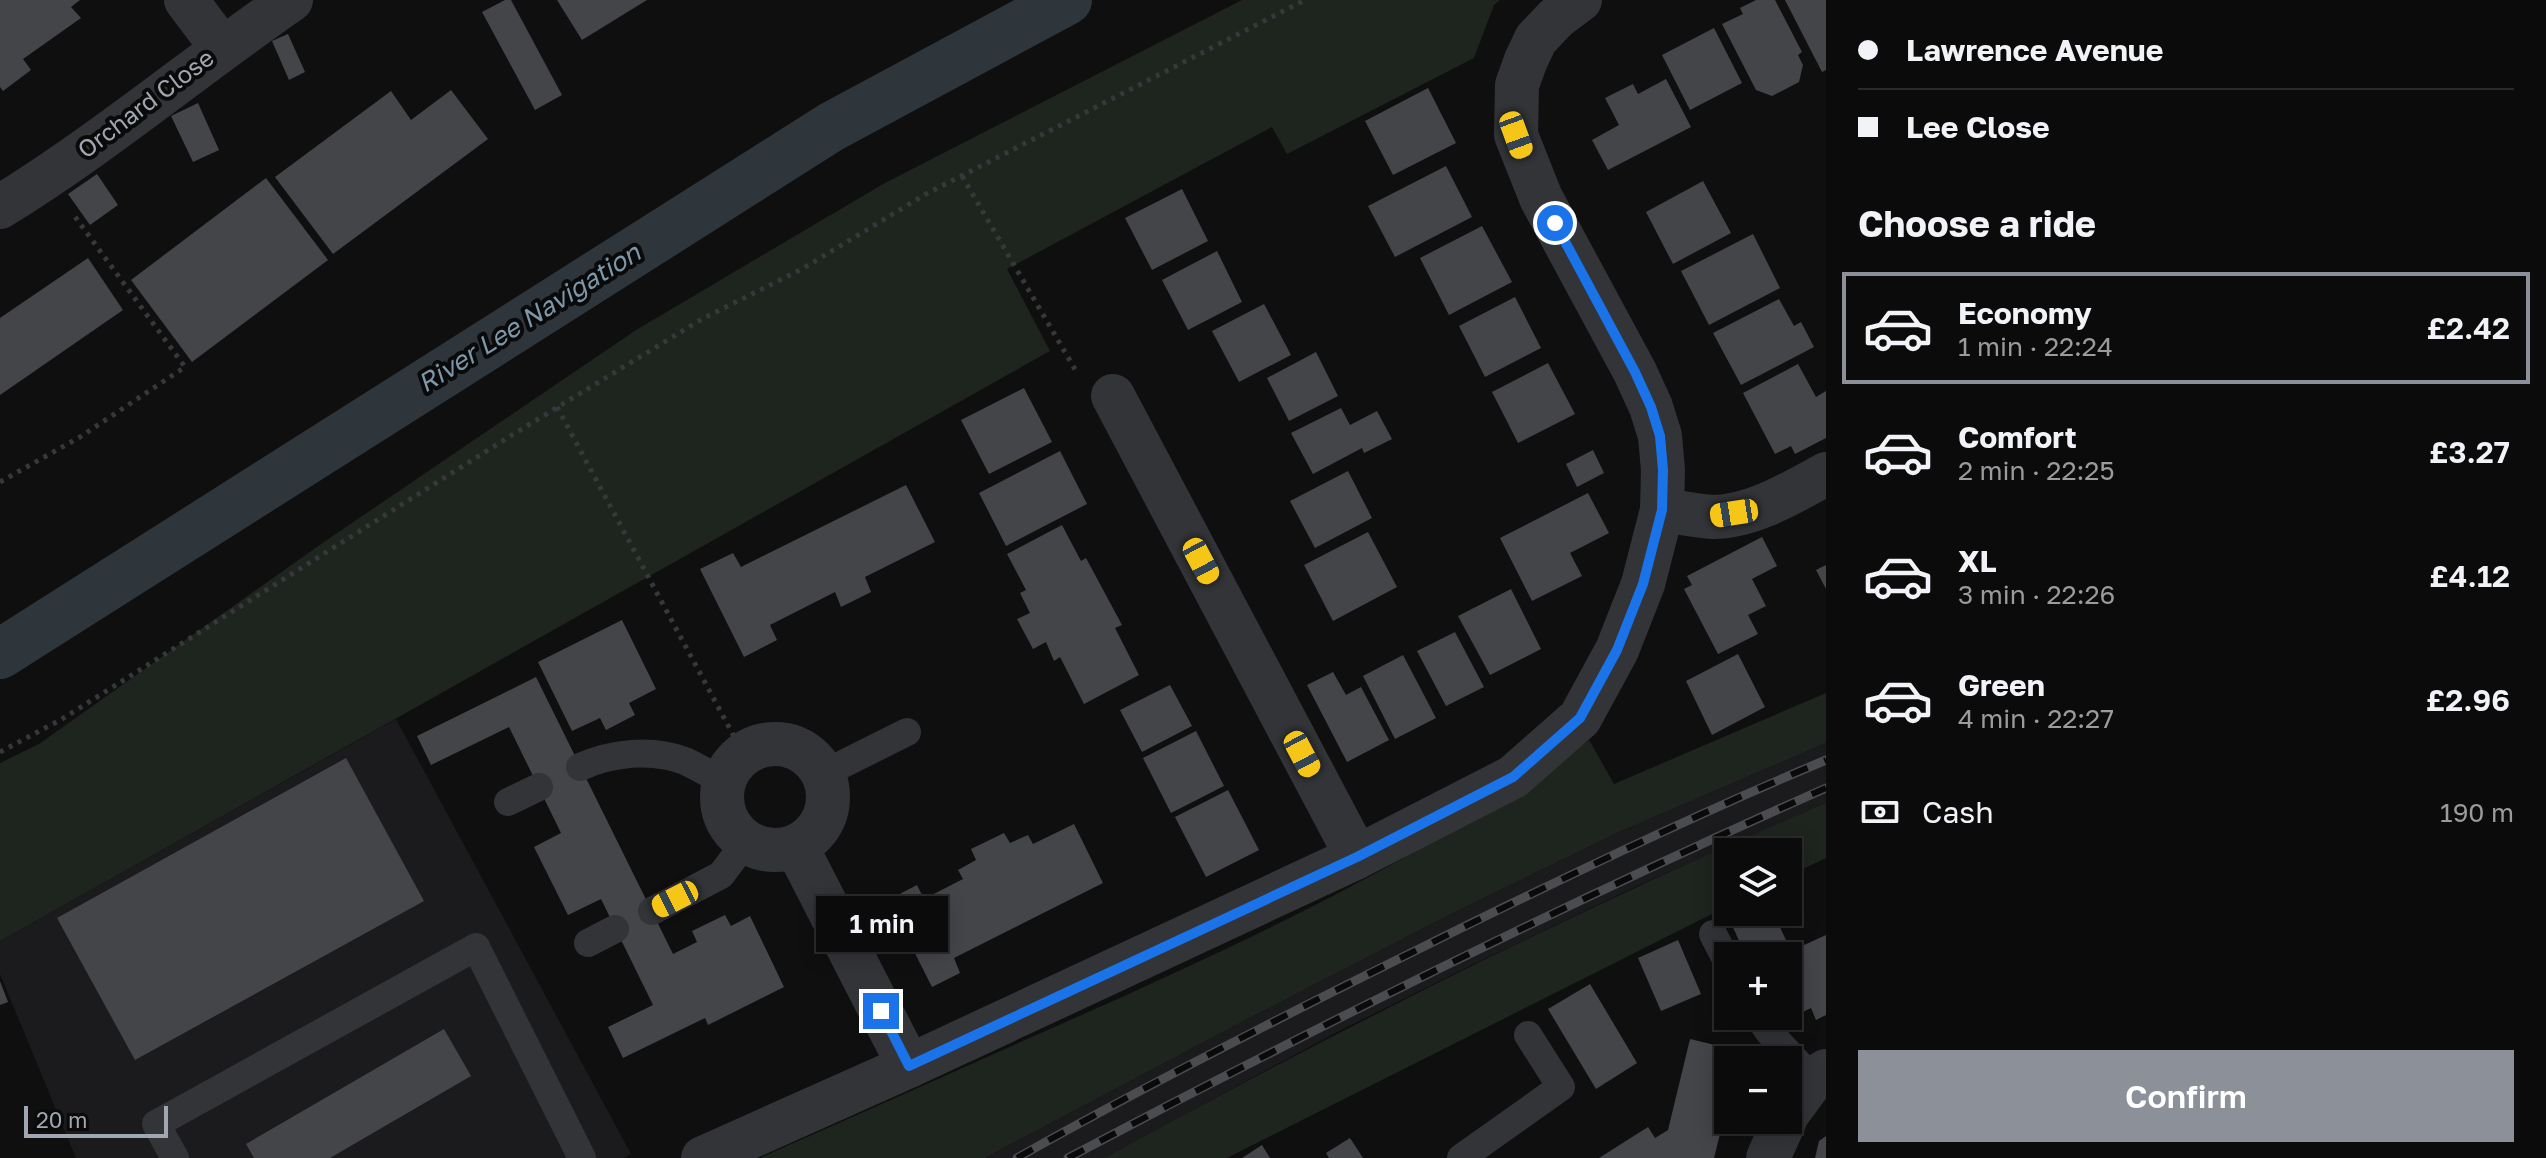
<!DOCTYPE html>
<meta charset="utf-8">
<style>
body{margin:0;font-family:"Golos Text",sans-serif;background:#141415;color:#f1f3f6;height:100vh;display:flex;flex-direction:column;font-size:30px;white-space:nowrap}
*{box-sizing:border-box;margin:0}
p{font-size:26px;color:#9a9b9d}
.icon{flex:none;width:44px;height:44px;fill:none;stroke:currentColor;stroke-width:2;stroke-linecap:round;stroke-linejoin:round}
.map{position:relative;flex:1;overflow:hidden}
.sheet{display:flex;flex-direction:column;background:#0b0b0c;width:720px}
.sheet>*{flex:none}
.banner{display:grid;align-content:center;height:176px;padding:0 32px;background:#0b0b0c}
.tools{position:absolute;left:1714px;top:838px;display:grid;gap:16px}
.tools a{display:grid;place-items:center;width:88px;height:88px;border-radius:0px;background:#0b0b0c;box-shadow:0 4px 20px #0003,0 0 0 2px #2b2b2d;font-size:40px}
.scale{position:absolute;left:24px;bottom:20px;width:144px;box-sizing:border-box;padding-left:8px;border:4px solid #a1a7b0;border-top:0;font-size:22px;line-height:28px;white-space:nowrap;color:#a1a7b0;-webkit-text-stroke:6px #0a0a0b;paint-order:stroke}
.end{position:absolute;width:36px;height:36px;margin:-18px;border:10px solid #1a73e8;background:#fff;box-shadow:0 0 0 4px #fff}
.from{border-radius:50%}
.bubble{position:absolute;height:56px;border-radius:0px;background:#0b0b0c;box-shadow:0 4px 20px #0003,0 0 0 2px #2b2b2d;font-size:26px;font-weight:600;line-height:56px;text-align:center}
.car{position:absolute;width:24px;height:48px;margin:-24px -12px;border-radius:10px;box-shadow:0 0 6px 2px #0007;background:linear-gradient(#f5c518 24%,#345 0 40%,#f5c518 0 76%,#345 0 86%,#f5c518 0)}
.banner b{display:flex;align-items:center;gap:28px;height:76px;font-size:30px}
.banner b+b{border-top:2px solid #2b2b2d}
.banner i{width:20px;height:20px;background:#f1f3f6}
ul{padding:0;list-style:none}
li{display:flex;align-items:center;gap:24px;height:112px;margin:0 16px 12px;padding:0 16px;border:4px solid transparent;border-radius:0px}
li div{flex:1}
li b{display:block;font-size:30px}
li em{font-style:normal;font-weight:600}
li.on{border-color:#8c9099}
li>.icon{width:72px;height:72px;stroke-width:1.5}
h2{padding:0 32px;font-size:36px;line-height:96px}
.pay{display:flex;align-items:center;gap:20px;height:88px;padding:0 32px;font-size:30px}
.pay p{margin-inline-start:auto}
.cta{display:flex;gap:16px;margin-top:auto;padding:16px 32px}
.cta a{flex:1;height:92px;border-radius:0px;background:#8c9099;color:#fff;font-size:32px;font-weight:600;line-height:92px;text-align:center}
main{display:flex;flex:1;min-height:0}
.map>svg:first-child{display:block}
.built{fill:#1b1b1d}
.green{fill:#1e241e}
.lines{fill:none;stroke-linecap:round;stroke-linejoin:round}
.canal{stroke:#2e363c;stroke-width:50}
.building{fill:#434548}
.path{stroke:#37383c;stroke-width:5;stroke-dasharray:4 6;stroke-linecap:butt}
.service{stroke:#323437;stroke-width:28}
.minor{stroke:#323437;stroke-width:44}
.rail-casing{stroke:#4a4c50;stroke-width:9}
.rail{stroke:#0a0a0b;stroke-width:6;stroke-dasharray:18;stroke-linecap:butt}
.route{stroke:#1a73e8;stroke-width:10}
.labels{text-anchor:middle;stroke-width:8;stroke-linejoin:round;paint-order:stroke}
.street-label{font-size:24px;fill:#a1a7b0;stroke:#0a0a0b}
.water-label{font-size:26px;font-style:italic;fill:#7b97a9;stroke:#0a0a0b}
</style>
<main>
<div class="map">
<svg width="1826" height="1158" viewBox="0 0 1826 1158">
<rect width="100%" height="100%" fill="#0f0f10"/>
<g class="built">
<path d="M 396,719 L 631,1154 L 624,1158 L 76,1158 L 0,974 L 0,941 Z"/>
<path d="M 1826,743 L 1826,803 L 1635,887 L 1466,968 L 1339,1031 L 1104,1158 L 985,1158 L 1238,1024 L 1451,914 L 1619,832 Z"/>
</g>
<g class="green">
<path d="M 1242,0 L 1500,0 L 1494,5 L 1474,58 L 1287,154 L 1272,127 L 1007,269 L 1050,351 L 0,941 L 0,763 L 39,744 L 321,544 L 636,330 L 883,184 Z"/>
<path d="M 1826,693 L 1826,743 L 1619,832 L 1451,914 L 1238,1024 L 985,1158 L 760,1158 C 866,1111 971,1064 1077,1017 C 1254,938 1432,855 1589,740 L 1614,784 Z"/>
<path d="M 1826,803 L 1826,858 L 1788,876 L 1788,852 L 1728,852 L 1728,906 L 1227,1158 L 1104,1158 C 1340,1029 1579,908 1826,803 Z"/>
</g>
<g class="lines">
<path class="canal" d="M 0,654 L 831,127 L 1067,0"/>
</g>
<g class="building">
<path d="M 0,0 L 80,0 L 71,7 L 81,18 L 23,59 L 31,70 L 3,91 L 0,87 Z"/>
<path d="M 505,0 L 511,0 L 562,95 L 535,110 L 482,12 Z"/>
<path d="M 557,0 L 647,0 L 582,40 Z"/>
<path d="M 1756,0 L 1775,0 L 1802,52 L 1798,55 L 1803,65 L 1799,82 L 1772,96 L 1756,90 L 1722,24 L 1743,14 L 1740,8 Z"/>
<path d="M 1785,0 L 1826,0 L 1826,70 L 1822,72 Z"/>
<path d="M 1714,28 L 1742,83 L 1690,110 L 1662,55 Z"/>
<path d="M 288,34 L 305,72 L 289,80 L 272,41 Z"/>
<path d="M 1666,79 L 1691,127 L 1608,170 L 1592,140 L 1619,125 L 1605,98 L 1633,84 L 1638,94 Z"/>
<path d="M 1428,88 L 1456,143 L 1393,175 L 1365,121 Z"/>
<path d="M 451,90 L 488,139 L 333,254 L 275,177 L 391,91 L 411,120 Z"/>
<path d="M 198,103 L 219,150 L 193,162 L 171,116 Z"/>
<path d="M 1446,166 L 1472,217 L 1395,257 L 1368,206 Z"/>
<path d="M 97,174 L 118,205 L 90,225 L 68,194 Z"/>
<path d="M 266,178 L 328,260 L 192,362 L 131,280 Z"/>
<path d="M 1703,181 L 1731,233 L 1673,264 L 1646,212 Z"/>
<path d="M 1182,189 L 1208,241 L 1152,270 L 1125,218 Z"/>
<path d="M 1482,226 L 1512,282 L 1449,315 L 1420,258 Z"/>
<path d="M 1753,234 L 1780,288 L 1709,325 L 1681,271 Z"/>
<path d="M 1217,251 L 1242,302 L 1188,330 L 1162,280 Z"/>
<path d="M 88,258 L 123,310 L 0,395 L 0,318 Z"/>
<path d="M 1515,297 L 1541,348 L 1485,377 L 1459,326 Z"/>
<path d="M 1779,299 L 1794,326 L 1801,322 L 1814,347 L 1741,385 L 1713,333 Z"/>
<path d="M 1264,304 L 1291,355 L 1239,382 L 1212,331 Z"/>
<path d="M 1316,352 L 1338,396 L 1289,421 L 1267,378 Z"/>
<path d="M 1548,363 L 1575,414 L 1518,443 L 1492,392 Z"/>
<path d="M 1798,364 L 1816,397 L 1826,391 L 1826,438 L 1795,454 L 1791,446 L 1775,454 L 1743,393 Z"/>
<path d="M 1024,388 L 1052,442 L 989,474 L 961,420 Z"/>
<path d="M 1341,408 L 1350,425 L 1377,411 L 1392,439 L 1364,453 L 1362,448 L 1313,474 L 1291,433 Z"/>
<path d="M 1593,450 L 1604,473 L 1577,487 L 1566,464 Z"/>
<path d="M 1060,451 L 1087,504 L 1006,546 L 979,493 Z"/>
<path d="M 1348,471 L 1372,518 L 1315,548 L 1290,501 Z"/>
<path d="M 906,485 L 935,542 L 865,577 L 871,592 L 841,607 L 835,592 L 770,625 L 777,640 L 744,657 L 700,569 L 733,553 L 741,567 Z"/>
<path d="M 1588,493 L 1609,533 L 1570,553 L 1582,576 L 1532,601 L 1500,538 Z"/>
<path d="M 1062,525 L 1081,561 L 1086,558 L 1122,625 L 1115,628 L 1139,675 L 1084,704 L 1060,657 L 1054,661 L 1046,642 L 1033,649 L 1017,619 L 1030,613 L 1020,593 L 1026,590 L 1007,554 Z"/>
<path d="M 1368,532 L 1397,587 L 1333,621 L 1304,565 Z"/>
<path d="M 1762,537 L 1777,566 L 1752,579 L 1766,606 L 1748,615 L 1758,634 L 1718,654 L 1684,589 L 1692,585 L 1687,576 Z"/>
<path d="M 1826,565 L 1826,589 L 1816,570 Z"/>
<path d="M 1511,589 L 1541,649 L 1490,675 L 1458,616 Z"/>
<path d="M 622,620 L 656,689 L 629,703 L 635,715 L 606,730 L 600,718 L 572,731 L 538,662 Z"/>
<path d="M 1455,632 L 1484,687 L 1446,706 L 1417,651 Z"/>
<path d="M 1738,654 L 1765,707 L 1712,735 L 1686,681 Z"/>
<path d="M 1403,655 L 1436,718 L 1395,739 L 1363,676 Z"/>
<path d="M 1333,672 L 1346,695 L 1361,687 L 1389,740 L 1347,762 L 1307,685 Z"/>
<path d="M 536,677 L 673,954 L 697,942 L 692,931 L 725,915 L 731,926 L 750,916 L 784,987 L 708,1025 L 705,1018 L 623,1058 L 608,1027 L 653,1005 L 601,899 L 568,915 L 534,847 L 561,833 L 509,727 L 431,765 L 417,736 Z"/>
<path d="M 1170,685 L 1192,726 L 1142,752 L 1120,710 Z"/>
<path d="M 1196,731 L 1224,786 L 1171,813 L 1143,758 Z"/>
<path d="M 346,758 L 424,901 L 135,1060 L 57,918 Z"/>
<path d="M 1228,790 L 1259,850 L 1206,877 L 1175,817 Z"/>
<path d="M 1074,824 L 1103,883 L 954,958 L 960,973 L 932,987 L 888,900 L 917,885 L 924,899 L 963,879 L 958,870 L 976,860 L 971,849 L 1004,833 L 1010,843 L 1028,835 L 1033,844 Z"/>
<path d="M 1726,912 L 1773,912 L 1791,951 L 1826,935 L 1826,1015 L 1816,1020 L 1811,1008 L 1777,1024 L 1774,1016 L 1788,1016 L 1788,956 L 1746,956 Z"/>
<path d="M 1678,940 L 1701,994 L 1661,1011 L 1638,958 Z"/>
<path d="M 0,981 L 8,1002 L 0,1005 Z"/>
<path d="M 1590,984 L 1637,1063 L 1596,1089 L 1548,1009 Z"/>
<path d="M 444,1029 L 471,1076 L 330,1158 L 254,1158 L 246,1144 Z"/>
<path d="M 1690,1039 L 1740,1051 L 1738,1060 L 1728,1060 L 1728,1102 L 1714,1158 L 1599,1158 L 1648,1127 L 1655,1138 L 1668,1130 Z"/>
<path d="M 1826,1136 L 1826,1158 L 1815,1158 L 1819,1141 Z"/>
<path d="M 1350,1138 L 1363,1158 L 1329,1158 L 1326,1153 Z"/>
<path d="M 1262,1145 L 1270,1158 L 1242,1158 Z"/>
</g>
<g class="lines">
<g class="path">
<path d="M 962,176 L 1076,371"/>
<path d="M 557,407 L 737,742"/>
<path d="M 0,482 L 80,437 L 185,367 L 73,214"/>
<path d="M 0,752 L 62,719 L 512,435 L 702,319 L 802,269 L 926,194 L 1305,0"/>
</g>
<g class="service">
<path d="M 580,767 C 611,753 652,748 685,761 C 698,767 711,775 724,782"/>
<path d="M 823,774 L 907,732"/>
<path d="M 508,802 L 539,787"/>
<path d="M 652,911 L 721,875 L 746,842"/>
<path d="M 1713,934 L 1728,963"/>
<path d="M 588,943 L 615,929"/>
<path d="M 1758,1016 L 1769,1032 L 1813,1079"/>
<path d="M 175,1158 L 156,1124 L 476,947 L 582,1158"/>
<path d="M 1461,1158 L 1561,1087 L 1528,1035"/>
</g>
<g class="minor">
<path d="M 186,0 L 222,48"/>
<path d="M 0,207 C 101,145 193,68 291,0"/>
<path d="M 1113,396 L 1357,857"/>
<path d="M 1662,510 C 1678,512 1696,516 1713,517 C 1752,517 1793,492 1826,474"/>
<circle cx="775" cy="797" r="53"/>
<path d="M 796,846 L 909,1066"/>
<path d="M 1788,1113 L 1813,1079 L 1826,1071"/>
<path d="M 703,1158 L 909,1066 L 1357,857 L 1513,777 L 1580,718 L 1617,650 L 1643,584 L 1662,510 L 1663,470 L 1660,436 L 1651,407 L 1635,372 L 1541,198 L 1516,135 L 1517,85 L 1526,60 L 1536,39 L 1556,18 L 1580,0"/>
<path d="M 1768,1158 L 1785,1120"/>
</g>
<g class="rail-casing">
<g id="rail">
<path d="M 1017,1158 C 1152,1082 1291,1012 1431,943 C 1561,879 1692,816 1826,760"/>
<path d="M 1068,1158 C 1317,1026 1569,902 1826,788"/>
</g>
</g>
<use href="#rail" class="rail"/>
</g>
<g class="lines">
<path class="route" d="M 881,1011 L 909,1066 L 1357,857 L 1513,777 L 1580,718 L 1617,650 L 1643,584 L 1662,510 L 1663,470 L 1660,436 L 1651,407 L 1635,372 L 1555,223"/>
</g>
<g class="labels">
<g class="street-label">
<text transform="translate(146 104) rotate(-37)" y="8">Orchard Close</text>
</g>
<g class="water-label">
<text transform="translate(529 318) rotate(-32)" y="9">River Lee Navigation</text>
</g>
</g>
</svg>
<div class="tools">
<a><svg class="icon" aria-label="layers" viewBox="0 0 24 24"><path d="M12 4l9 5-9 5-9-5zM3 14l9 5 9-5"/></svg></a>
<a>+</a>
<a>−</a>
</div>
<div class="scale">20 m</div>
<i class="end from" style="left:1555px;top:223px"></i>
<i class="end" style="left:881px;top:1011px"></i>
<div class="bubble" style="left:816px;top:896px;width:132px">1 min</div>
<i class="car" style="left:1516px;top:135px;rotate:160deg"></i>
<i class="car" style="left:1734px;top:513px;rotate:261deg"></i>
<i class="car" style="left:1201px;top:561px;rotate:152deg"></i>
<i class="car" style="left:1302px;top:754px;rotate:152deg"></i>
<i class="car" style="left:675px;top:899px;rotate:243deg"></i>
</div>
<section class="sheet">
<div class="banner">
<b><i class="from"></i>Lawrence Avenue</b>
<b><i></i>Lee Close</b>
</div>
<h2>Choose a ride</h2>
<ul>
<li class="on"><svg class="icon" aria-label="car" viewBox="0 0 24 24"><path d="M5 17H2v-5l4-1 3-4h7l3 4 3 1v5h-3M9 17h6M6 11h13"/><circle cx="7" cy="17" r="2"/><circle cx="17" cy="17" r="2"/></svg><div><b>Economy</b><p>1 min · 22:24</p></div><em>£2.42</em></li>
<li><svg class="icon" aria-label="car" viewBox="0 0 24 24"><path d="M5 17H2v-5l4-1 3-4h7l3 4 3 1v5h-3M9 17h6M6 11h13"/><circle cx="7" cy="17" r="2"/><circle cx="17" cy="17" r="2"/></svg><div><b>Comfort</b><p>2 min · 22:25</p></div><em>£3.27</em></li>
<li><svg class="icon" aria-label="car" viewBox="0 0 24 24"><path d="M5 17H2v-5l4-1 3-4h7l3 4 3 1v5h-3M9 17h6M6 11h13"/><circle cx="7" cy="17" r="2"/><circle cx="17" cy="17" r="2"/></svg><div><b>XL</b><p>3 min · 22:26</p></div><em>£4.12</em></li>
<li><svg class="icon" aria-label="car" viewBox="0 0 24 24"><path d="M5 17H2v-5l4-1 3-4h7l3 4 3 1v5h-3M9 17h6M6 11h13"/><circle cx="7" cy="17" r="2"/><circle cx="17" cy="17" r="2"/></svg><div><b>Green</b><p>4 min · 22:27</p></div><em>£2.96</em></li>
</ul>
<div class="pay"><svg class="icon" aria-label="cash" viewBox="0 0 24 24"><path d="M3 7h18v10H3z"/><circle cx="12" cy="12" r="2"/></svg>Cash<p>190 m</p></div>
<div class="cta"><a>Confirm</a></div>
</section>
</main>
